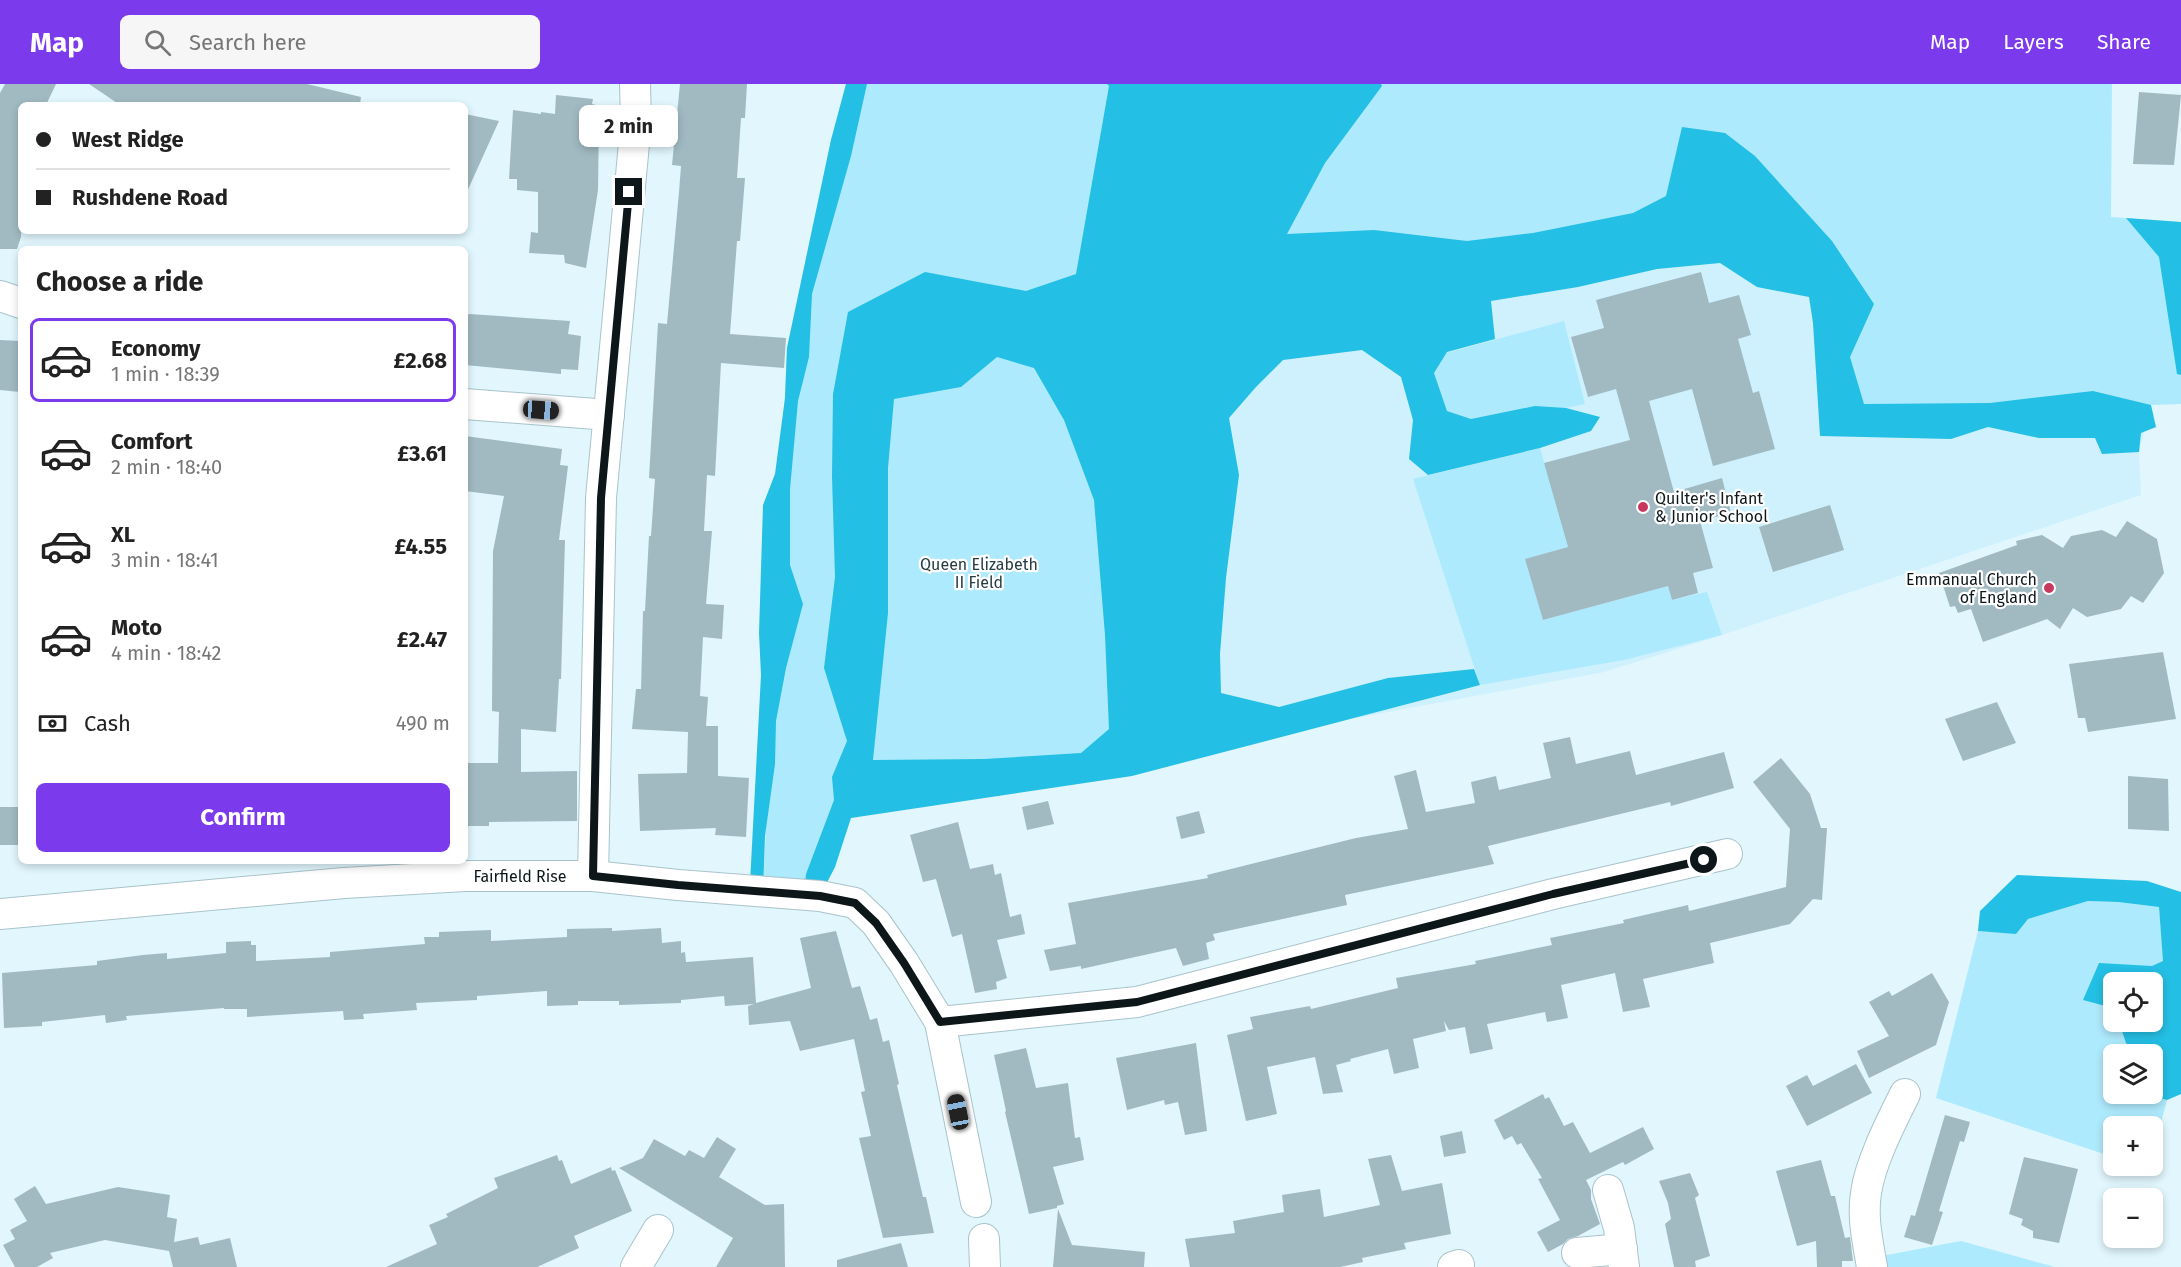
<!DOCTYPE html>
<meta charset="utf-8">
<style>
body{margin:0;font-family:"Fira Sans",sans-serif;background:#f6f6f6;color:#222;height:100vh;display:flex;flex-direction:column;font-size:22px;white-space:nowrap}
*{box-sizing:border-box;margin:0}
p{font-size:20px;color:#767676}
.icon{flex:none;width:33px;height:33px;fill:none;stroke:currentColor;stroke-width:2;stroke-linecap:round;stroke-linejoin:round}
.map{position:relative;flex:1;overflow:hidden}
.side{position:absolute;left:18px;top:162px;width:450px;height:618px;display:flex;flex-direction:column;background:#fff;border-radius:9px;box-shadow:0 3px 9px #0003}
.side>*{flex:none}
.guide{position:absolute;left:18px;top:18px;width:450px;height:132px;border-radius:9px;box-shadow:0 3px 9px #0003;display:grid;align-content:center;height:132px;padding:0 18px;background:#fff}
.controls{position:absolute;left:2103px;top:888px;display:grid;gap:12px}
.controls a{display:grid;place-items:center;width:60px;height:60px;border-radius:9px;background:#fff;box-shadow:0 3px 9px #0003;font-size:30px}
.end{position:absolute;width:27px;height:27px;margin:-14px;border:8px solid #0d1619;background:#fff;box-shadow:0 0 0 3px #fff}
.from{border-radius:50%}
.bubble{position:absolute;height:42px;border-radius:9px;background:#fff;box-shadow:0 3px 9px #0003;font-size:20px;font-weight:700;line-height:42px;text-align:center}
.car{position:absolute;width:18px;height:36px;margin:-18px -9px;border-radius:8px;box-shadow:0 0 4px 2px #0007;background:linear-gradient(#222 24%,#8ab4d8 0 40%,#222 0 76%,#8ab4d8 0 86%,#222 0)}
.guide b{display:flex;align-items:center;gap:21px;height:57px;font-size:22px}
.guide b+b{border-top:2px solid #e0e0e0}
.guide i{width:15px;height:15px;background:#222}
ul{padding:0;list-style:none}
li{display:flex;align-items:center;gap:18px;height:84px;margin:0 12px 9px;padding:0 6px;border:3px solid transparent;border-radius:9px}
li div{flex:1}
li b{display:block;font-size:22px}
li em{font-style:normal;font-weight:700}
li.selected{border-color:#7c3aed}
li>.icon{width:54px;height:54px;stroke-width:1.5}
h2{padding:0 18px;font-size:27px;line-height:72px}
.pay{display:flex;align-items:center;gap:15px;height:66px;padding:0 18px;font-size:22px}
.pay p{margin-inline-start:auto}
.button{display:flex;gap:12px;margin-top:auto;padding:12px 18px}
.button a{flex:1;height:69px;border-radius:9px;background:#7c3aed;color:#fff;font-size:24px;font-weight:700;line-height:69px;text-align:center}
header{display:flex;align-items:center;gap:36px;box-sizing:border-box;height:84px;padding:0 30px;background:#7c3aed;color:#fff}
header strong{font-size:28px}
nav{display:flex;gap:33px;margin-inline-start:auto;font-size:21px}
.search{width:420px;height:54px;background:#f6f6f6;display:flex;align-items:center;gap:15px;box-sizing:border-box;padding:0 21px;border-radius:9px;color:#767676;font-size:22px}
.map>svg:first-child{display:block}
.built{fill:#cef1fd}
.green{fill:#aeeafd;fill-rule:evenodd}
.forest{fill:#24bfe4;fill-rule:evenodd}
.building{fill:#a1bac2}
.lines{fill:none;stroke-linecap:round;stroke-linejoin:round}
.street-casing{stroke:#a9c3cb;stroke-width:32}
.street{stroke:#fff;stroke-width:30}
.route{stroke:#0d1619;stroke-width:8}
.poi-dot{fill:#c83960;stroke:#fff;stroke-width:2}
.labels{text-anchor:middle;stroke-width:4.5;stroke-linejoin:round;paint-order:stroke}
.poi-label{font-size:16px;fill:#0d1619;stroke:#fff;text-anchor:start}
.park-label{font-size:16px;fill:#253c43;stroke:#fff}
.street-label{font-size:16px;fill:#0d1619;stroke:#fff}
</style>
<header>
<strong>Map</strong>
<div class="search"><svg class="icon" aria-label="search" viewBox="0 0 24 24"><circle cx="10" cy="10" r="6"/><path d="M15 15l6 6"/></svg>Search here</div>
<nav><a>Map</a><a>Layers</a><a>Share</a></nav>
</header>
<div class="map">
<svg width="2181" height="1183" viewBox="0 0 2181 1183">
<rect width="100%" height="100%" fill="#e1f6fd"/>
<path class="built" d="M 1823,169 L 1842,332 L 2151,321 L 2139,368 L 2141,411 L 1722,551 L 1604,588 L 1182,666 L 1177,228 Z"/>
<g class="green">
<path d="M 846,0 L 2112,0 L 2111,133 L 2181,138 L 2181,320 L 1842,332 L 1823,169 L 1178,228 L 1182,666 L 844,717 L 820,812 L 763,808 L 787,264 L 831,56 Z"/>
<path d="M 1564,237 L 1585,320 L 1484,340 L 1447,327 L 1428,274 Z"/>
<path d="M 1540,364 L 1568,463 L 1526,475 L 1543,536 L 1668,502 L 1672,516 L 1707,508 L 1722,551 L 1624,576 L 1480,601 L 1413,395 Z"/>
<path d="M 2088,817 L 2118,818 L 2159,823 L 2170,960 L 2167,1016 L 2153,1069 L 2152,1042 L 2114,1042 L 2113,1073 L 1936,1014 L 1978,847 L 2015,849 L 2028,835 ZM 2114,898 L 2152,898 L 2152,938 L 2114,938 ZM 2114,970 L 2152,970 L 2152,1010 L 2114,1010 Z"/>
<path d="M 1961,1157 L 2055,1183 L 1872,1183 L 1871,1174 Z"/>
</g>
<g class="forest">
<path d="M 846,0 L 867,0 L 851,72 L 812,210 L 809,273 L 798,317 L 790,405 L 790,481 L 803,520 L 786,584 L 776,637 L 775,680 L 765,752 L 763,808 L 750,799 L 761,591 L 759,549 L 763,421 L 775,390 L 785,314 L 787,264 L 831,56 Z"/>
<path d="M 1107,0 L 1381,0 L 1382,2 L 1325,79 L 1287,150 L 1374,146 L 1467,157 L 1533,149 L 1633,129 L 1666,112 L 1682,43 L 1725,49 L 1755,72 L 1832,157 L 1874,220 L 1850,273 L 1864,320 L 1990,319 L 2093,307 L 2151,321 L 2156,343 L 2141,349 L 2139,368 L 2102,370 L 2095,354 L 2039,354 L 1988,343 L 1951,355 L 1820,352 L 1813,239 L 1809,213 L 1757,203 L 1720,179 L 1657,185 L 1578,203 L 1491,217 L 1495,255 L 1447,268 L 1434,289 L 1447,327 L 1471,335 L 1535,322 L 1566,324 L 1600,333 L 1591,347 L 1540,364 L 1428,391 L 1409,375 L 1413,336 L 1401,293 L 1362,266 L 1283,276 L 1256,303 L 1229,334 L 1239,391 L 1226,494 L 1220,570 L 1221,609 L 1279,623 L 1388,594 L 1474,585 L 1480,601 L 1132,692 L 851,734 L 835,783 L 820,812 L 804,809 L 806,790 L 834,716 L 832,693 L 847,657 L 824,584 L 835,493 L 832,392 L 833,310 L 848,228 L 925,188 L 1026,207 L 1076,190 L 1109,2 ZM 997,273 L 1034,284 L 1064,336 L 1094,416 L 1105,551 L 1109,645 L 1081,669 L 984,675 L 873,676 L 888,529 L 888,384 L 894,315 L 961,303 Z"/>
<path d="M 2126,134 L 2181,138 L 2181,291 L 2177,290 L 2159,173 Z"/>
<path d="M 2017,791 L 2147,797 L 2181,808 L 2181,1010 L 2167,1016 L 2147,1010 L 2152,1010 L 2152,970 L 2136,970 L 2126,959 L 2119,938 L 2152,938 L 2152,898 L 2114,898 L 2113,924 L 2083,916 L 2099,879 L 2152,882 L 2163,877 L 2159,823 L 2118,818 L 2088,817 L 2028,835 L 2016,850 L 1978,847 L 1980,827 Z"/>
</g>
<g class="building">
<path d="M 5,0 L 56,0 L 46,21 L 21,21 L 21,153 L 17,165 L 0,165 L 0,9 Z"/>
<path d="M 89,0 L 307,0 L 361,13 L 360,21 L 120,21 Z"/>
<path d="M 680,0 L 747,0 L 745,34 L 741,34 L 737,94 L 745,94 L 740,157 L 737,157 L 730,250 L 786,254 L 784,284 L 721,279 L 715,392 L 707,391 L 704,447 L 712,447 L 706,520 L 724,521 L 722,555 L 703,553 L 700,612 L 708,613 L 706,642 L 718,642 L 718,692 L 749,694 L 746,753 L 715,751 L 716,744 L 640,747 L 638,690 L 687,689 L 688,648 L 632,645 L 636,605 L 641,605 L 643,527 L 645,527 L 649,452 L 651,452 L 655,395 L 649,394 L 658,239 L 667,240 L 679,108 L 681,82 L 672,81 Z"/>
<path d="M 2139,8 L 2181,11 L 2174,81 L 2133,80 Z"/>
<path d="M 556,11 L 593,15 L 592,20 L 596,21 L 595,33 L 599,34 L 598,106 L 586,184 L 565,179 L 564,171 L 529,169 L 531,148 L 538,149 L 538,108 L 517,106 L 517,95 L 509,95 L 513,26 L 541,30 L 541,28 L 555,30 Z"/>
<path d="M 465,30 L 499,37 L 465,112 Z"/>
<path d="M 1701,188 L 1709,219 L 1739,211 L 1751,251 L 1738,255 L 1753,309 L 1759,307 L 1775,365 L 1713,382 L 1692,305 L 1649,317 L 1674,408 L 1722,394 L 1731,429 L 1700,437 L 1713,484 L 1693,489 L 1698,509 L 1672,516 L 1668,502 L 1543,536 L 1525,475 L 1568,463 L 1544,379 L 1630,356 L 1616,305 L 1588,313 L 1571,253 L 1604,244 L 1596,216 Z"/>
<path d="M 470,230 L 570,237 L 568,250 L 581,252 L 578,286 L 561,285 L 561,290 L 465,281 L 465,231 Z"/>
<path d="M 0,256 L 21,257 L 20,308 L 0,306 Z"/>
<path d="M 465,352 L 562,365 L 560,381 L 568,382 L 559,456 L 565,456 L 561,595 L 559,595 L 556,648 L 521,645 L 521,688 L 577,687 L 577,737 L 489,738 L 489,742 L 465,742 L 465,679 L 498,679 L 499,628 L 492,627 L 493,467 L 504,412 L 465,407 Z"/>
<path d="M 1830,421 L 1844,466 L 1773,488 L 1759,443 Z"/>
<path d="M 2127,437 L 2157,455 L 2164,489 L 2143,519 L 2131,512 L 2121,525 L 2087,533 L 2073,524 L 2060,545 L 2047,535 L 1983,558 L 1971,525 L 1958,529 L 1955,522 L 1950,523 L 1939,489 L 2017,461 L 2016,457 L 2042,451 L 2063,464 L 2071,452 L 2102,446 L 2116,453 Z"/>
<path d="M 2163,568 L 2176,635 L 2088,648 L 2085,634 L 2078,634 L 2069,580 Z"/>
<path d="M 1997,618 L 2016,659 L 1963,677 L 1945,635 Z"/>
<path d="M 1570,653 L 1576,680 L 1630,667 L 1636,691 L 1724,668 L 1734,704 L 1671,722 L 1670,718 L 1488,762 L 1494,780 L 1345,811 L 1347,821 L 1213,850 L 1215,856 L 1206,859 L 1209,875 L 1183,882 L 1176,864 L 1081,885 L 1081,882 L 1050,887 L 1044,866 L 1076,860 L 1068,819 L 1208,794 L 1207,791 L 1356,754 L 1408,745 L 1394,692 L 1416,686 L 1426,728 L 1475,719 L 1471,698 L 1496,692 L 1499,706 L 1551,694 L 1543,659 Z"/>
<path d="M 1781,674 L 1810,710 L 1821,744 L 1827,744 L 1822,816 L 1813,815 L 1790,840 L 1710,859 L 1714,879 L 1643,895 L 1650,923 L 1623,928 L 1615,889 L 1561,901 L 1568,934 L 1547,938 L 1545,928 L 1487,940 L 1493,965 L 1470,970 L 1465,943 L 1449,946 L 1444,937 L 1446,947 L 1413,955 L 1419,984 L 1394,990 L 1388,965 L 1350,975 L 1351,977 L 1336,981 L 1343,1008 L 1323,1010 L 1315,973 L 1267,983 L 1277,1030 L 1246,1037 L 1227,951 L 1253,945 L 1250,933 L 1310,922 L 1311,925 L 1398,904 L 1396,894 L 1476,880 L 1475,877 L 1552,861 L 1550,854 L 1624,839 L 1623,836 L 1688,821 L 1689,827 L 1786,803 L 1790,745 L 1753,698 Z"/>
<path d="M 2128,692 L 2168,695 L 2169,747 L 2128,745 Z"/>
<path d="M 1048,717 L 1054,740 L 1027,746 L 1022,723 Z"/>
<rect x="0" y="723" width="21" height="38"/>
<path d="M 1199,727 L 1205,749 L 1181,755 L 1176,733 Z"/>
<path d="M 958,738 L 970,785 L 993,780 L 995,791 L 1001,789 L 1010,833 L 1021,830 L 1025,850 L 997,856 L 1007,894 L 996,898 L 997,905 L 975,909 L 962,850 L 952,853 L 936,795 L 923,798 L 910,751 Z"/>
<path d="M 612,844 L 612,847 L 661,844 L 662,859 L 681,857 L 681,869 L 685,868 L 686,878 L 753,873 L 756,919 L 811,904 L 800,854 L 836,847 L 852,904 L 860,902 L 870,936 L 877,934 L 883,958 L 889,956 L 899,1000 L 897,1001 L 923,1113 L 926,1113 L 934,1149 L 883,1154 L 859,1054 L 871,1052 L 861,1008 L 865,1007 L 854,955 L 800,967 L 790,937 L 749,941 L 748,922 L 754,920 L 725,922 L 724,912 L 681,916 L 681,919 L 619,921 L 619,917 L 578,917 L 578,921 L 547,922 L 547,907 L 477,912 L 477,916 L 416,919 L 417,926 L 363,930 L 364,935 L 344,936 L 343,927 L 247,933 L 247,925 L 224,925 L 224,924 L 126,932 L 127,936 L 106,939 L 105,931 L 42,938 L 42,942 L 4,944 L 2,889 L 97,881 L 97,877 L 143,871 L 167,869 L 167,875 L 226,869 L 226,858 L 251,857 L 251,861 L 256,861 L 256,877 L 330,873 L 330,868 L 425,860 L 424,853 L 439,853 L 439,848 L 491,846 L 491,857 L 567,853 L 567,845 Z"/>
<path d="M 1932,889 L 1949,918 L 1936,961 L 1869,994 L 1857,967 L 1889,952 L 1869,918 L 1889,907 L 1892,912 Z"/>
<path d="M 1196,959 L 1207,1047 L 1185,1051 L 1178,1018 L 1165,1021 L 1164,1016 L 1127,1026 L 1116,974 Z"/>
<path d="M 1026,964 L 1036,1004 L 1068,999 L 1075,1054 L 1080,1053 L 1084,1076 L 1053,1083 L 1064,1120 L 1057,1122 L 1057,1124 L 1029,1130 L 1005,1028 L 1006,1027 L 994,971 Z"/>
<path d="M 1856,980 L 1872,1009 L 1807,1042 L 1786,1002 L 1807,991 L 1813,1002 Z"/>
<path d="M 1543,1010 L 1545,1015 L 1549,1013 L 1564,1042 L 1573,1038 L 1590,1069 L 1643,1043 L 1654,1065 L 1625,1081 L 1623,1078 L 1586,1096 L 1591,1106 L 1591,1115 L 1600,1140 L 1578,1152 L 1568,1155 L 1563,1160 L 1548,1168 L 1537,1148 L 1560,1136 L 1538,1095 L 1542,1094 L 1521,1059 L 1517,1061 L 1512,1052 L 1504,1056 L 1494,1036 Z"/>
<path d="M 1945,1031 L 1970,1038 L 1964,1058 L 1960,1057 L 1939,1127 L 1943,1128 L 1932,1161 L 1904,1153 L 1911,1131 L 1915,1132 Z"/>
<path d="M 1462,1047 L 1466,1069 L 1444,1073 L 1440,1052 Z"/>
<path d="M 717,1053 L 736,1065 L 719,1093 L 765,1121 L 784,1120 L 785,1183 L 716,1183 L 733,1154 L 619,1084 L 643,1074 L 654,1055 L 685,1072 L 689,1066 L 704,1074 Z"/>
<path d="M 557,1071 L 559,1077 L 562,1076 L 571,1100 L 611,1083 L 612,1087 L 615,1086 L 632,1127 L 574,1152 L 579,1164 L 537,1183 L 386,1183 L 437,1160 L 429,1141 L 448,1133 L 446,1130 L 498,1104 L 494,1094 Z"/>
<path d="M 1391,1071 L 1402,1107 L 1442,1099 L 1451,1150 L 1404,1159 L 1406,1165 L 1362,1174 L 1363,1178 L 1340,1183 L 1190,1183 L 1185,1155 L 1235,1149 L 1233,1137 L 1284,1128 L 1282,1111 L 1320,1105 L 1324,1133 L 1380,1121 L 1368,1075 Z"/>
<path d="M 2024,1073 L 2078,1085 L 2059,1159 L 2033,1154 L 2033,1147 L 2021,1141 L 2023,1135 L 2009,1130 Z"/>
<path d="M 1821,1076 L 1831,1112 L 1835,1112 L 1845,1154 L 1850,1153 L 1853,1177 L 1842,1177 L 1842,1183 L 1817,1183 L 1816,1157 L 1797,1162 L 1776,1087 Z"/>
<path d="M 1690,1089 L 1699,1111 L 1695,1114 L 1710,1172 L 1695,1177 L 1696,1183 L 1674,1183 L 1665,1140 L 1671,1135 L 1668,1119 L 1659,1097 Z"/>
<path d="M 35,1102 L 46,1120 L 118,1103 L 170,1111 L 167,1133 L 177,1135 L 174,1158 L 198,1153 L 200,1161 L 230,1154 L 237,1183 L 173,1183 L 169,1167 L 105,1156 L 50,1169 L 53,1174 L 37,1183 L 15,1183 L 3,1161 L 15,1155 L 10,1146 L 27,1137 L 14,1115 Z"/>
<path d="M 1058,1125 L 1072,1161 L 1145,1168 L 1144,1183 L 1053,1183 Z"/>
<path d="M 901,1159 L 908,1183 L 837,1183 L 837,1176 Z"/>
</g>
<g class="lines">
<g class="street-casing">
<g id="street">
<path d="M 0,212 L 21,219"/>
<path d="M 465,320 L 609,331"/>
<path d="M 593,792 L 601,414 L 636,38 L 635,0"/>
<path d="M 0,830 L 344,799 L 465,792 L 593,792 L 678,801 L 820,812 L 855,819 L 876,839 L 904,879 L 940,938 L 976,1118"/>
<path d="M 940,938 L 1137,918 L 1553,810 L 1727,770"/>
<path d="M 1608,1106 L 1619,1144 L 1624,1183"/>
<path d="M 984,1155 L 985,1183"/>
<path d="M 1577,1169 L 1622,1165"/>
<path d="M 636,1183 L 658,1146"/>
<path d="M 1453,1183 L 1459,1181"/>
<path d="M 1872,1183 C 1868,1159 1862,1134 1866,1109 C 1870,1079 1891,1038 1905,1010"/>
</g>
</g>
<use href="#street" class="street"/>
</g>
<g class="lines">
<path class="route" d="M 629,108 L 601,414 L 593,792 L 678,801 L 820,812 L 855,819 L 876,839 L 904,879 L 940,938 L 1137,918 L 1553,810 L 1704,776"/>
</g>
<g class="poi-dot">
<circle cx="1643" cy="423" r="6"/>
<circle cx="2049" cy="504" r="6"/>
</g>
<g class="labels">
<g class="poi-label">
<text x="1655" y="420">Quilter's Infant<tspan x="1655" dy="18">&amp; Junior School</tspan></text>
<text x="2037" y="501" text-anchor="end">Emmanual Church<tspan x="2037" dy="18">of England</tspan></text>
</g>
<g class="park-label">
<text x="979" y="486">Queen Elizabeth<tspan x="979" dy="18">II Field</tspan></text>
</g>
<g class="street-label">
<text x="520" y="798">Fairfield Rise</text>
</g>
</g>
</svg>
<div class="controls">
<a><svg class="icon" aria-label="locate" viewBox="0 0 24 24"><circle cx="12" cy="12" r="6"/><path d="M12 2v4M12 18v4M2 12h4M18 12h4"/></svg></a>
<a><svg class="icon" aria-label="layers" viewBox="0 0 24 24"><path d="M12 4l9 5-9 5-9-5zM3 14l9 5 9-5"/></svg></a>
<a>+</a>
<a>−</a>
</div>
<i class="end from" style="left:1704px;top:776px"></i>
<i class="end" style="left:629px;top:108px"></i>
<div class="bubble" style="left:579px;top:21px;width:99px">2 min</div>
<i class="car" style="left:541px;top:326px;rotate:94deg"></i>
<i class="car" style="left:958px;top:1028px;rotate:349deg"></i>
<div class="guide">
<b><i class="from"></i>West Ridge</b>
<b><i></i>Rushdene Road</b>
</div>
<section class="side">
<h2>Choose a ride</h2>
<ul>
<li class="selected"><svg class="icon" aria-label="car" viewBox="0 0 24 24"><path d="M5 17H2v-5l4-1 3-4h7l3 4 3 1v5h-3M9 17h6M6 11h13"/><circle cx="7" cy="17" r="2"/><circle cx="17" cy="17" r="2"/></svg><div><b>Economy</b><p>1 min · 18:39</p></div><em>£2.68</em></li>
<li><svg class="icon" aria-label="car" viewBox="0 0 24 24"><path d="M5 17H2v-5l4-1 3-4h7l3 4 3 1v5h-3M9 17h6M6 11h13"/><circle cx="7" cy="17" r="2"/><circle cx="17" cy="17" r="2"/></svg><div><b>Comfort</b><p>2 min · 18:40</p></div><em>£3.61</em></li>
<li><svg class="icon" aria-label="car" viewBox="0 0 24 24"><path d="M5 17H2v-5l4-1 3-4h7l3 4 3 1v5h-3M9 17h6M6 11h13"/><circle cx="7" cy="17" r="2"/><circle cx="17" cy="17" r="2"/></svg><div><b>XL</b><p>3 min · 18:41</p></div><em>£4.55</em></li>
<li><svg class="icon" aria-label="car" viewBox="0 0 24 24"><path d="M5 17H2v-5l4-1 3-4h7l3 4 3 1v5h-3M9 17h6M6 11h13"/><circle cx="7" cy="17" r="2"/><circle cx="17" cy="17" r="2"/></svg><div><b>Moto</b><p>4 min · 18:42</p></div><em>£2.47</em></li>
</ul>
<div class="pay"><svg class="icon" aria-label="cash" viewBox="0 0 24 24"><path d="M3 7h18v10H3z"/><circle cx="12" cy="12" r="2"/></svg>Cash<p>490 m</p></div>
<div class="button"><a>Confirm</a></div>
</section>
</div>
